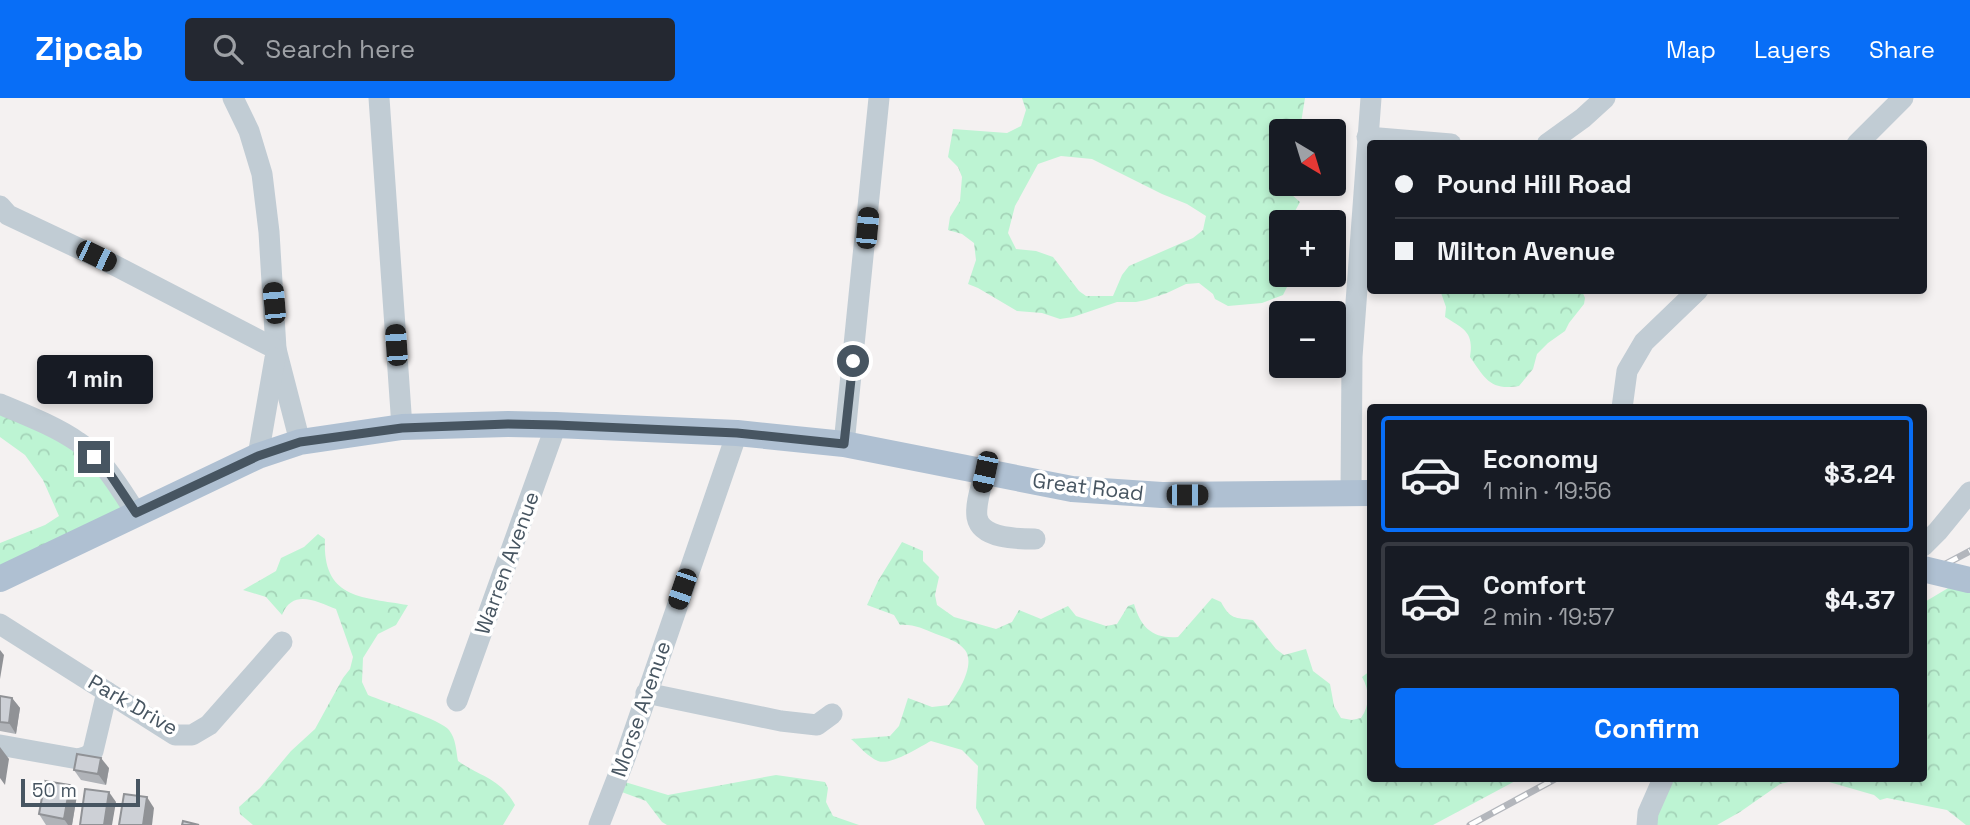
<!DOCTYPE html>
<meta charset="utf-8">
<style>
body{margin:0;font-family:"Space Grotesk",sans-serif;background:#242831;color:#f1f3f6;height:100vh;display:flex;flex-direction:column;font-size:26px;white-space:nowrap}
*{box-sizing:border-box;margin:0}
p{font-size:23px;color:#9ea1a6}
.icon{flex:none;width:38px;height:38px;fill:none;stroke:currentColor;stroke-width:2;stroke-linecap:round;stroke-linejoin:round}
.map{position:relative;flex:1;overflow:hidden}
.sheet{position:absolute;left:1367px;top:306px;width:560px;height:378px;display:flex;flex-direction:column;background:#171b24;border-radius:7px;box-shadow:0 4px 10px #0003}
.sheet>*{flex:none}
.guide{position:absolute;left:1367px;top:42px;width:560px;height:154px;border-radius:7px;box-shadow:0 4px 10px #0003;display:grid;align-content:center;height:154px;padding:0 28px;background:#171b24}
.needle{width:46px;rotate:142deg}
.tools{position:absolute;left:1269px;top:21px;display:grid;gap:14px}
.tools a{display:grid;place-items:center;width:77px;height:77px;border-radius:7px;background:#171b24;box-shadow:0 4px 10px #0003;font-size:35px}
.scale{position:absolute;left:21px;bottom:18px;width:119px;box-sizing:border-box;padding-left:7px;border:4px solid #475561;border-top:0;font-size:19px;line-height:24px;white-space:nowrap;color:#475561;-webkit-text-stroke:5px #fff;paint-order:stroke}
.end{position:absolute;width:32px;height:32px;margin:-16px;border:9px solid #475561;background:#fff;box-shadow:0 0 0 4px #fff}
.from{border-radius:50%}
.bubble{position:absolute;height:49px;border-radius:7px;background:#171b24;box-shadow:0 4px 10px #0003;font-size:23px;font-weight:800;line-height:49px;text-align:center}
.car{position:absolute;width:21px;height:42px;margin:-21px -10px;border-radius:9px;box-shadow:0 0 5px 2px #0007;background:linear-gradient(#222 24%,#8ab4d8 0 40%,#222 0 76%,#8ab4d8 0 86%,#222 0)}
.guide b{display:flex;align-items:center;gap:24px;height:66px;font-size:26px}
.guide b+b{border-top:2px solid #363941}
.guide i{width:18px;height:18px;background:#f1f3f6}
ul{padding:12px 0 0;list-style:none}
li{display:flex;align-items:center;gap:21px;height:116px;margin:0 14px 10px;padding:0 14px;border:4px solid #363941;border-radius:7px}
li div{flex:1}
li b{display:block;font-size:26px}
li em{font-style:normal;font-weight:800}
li.on{border-color:#086ef7}
li>.icon{width:63px;height:63px;stroke-width:1.5}
.cta{display:flex;gap:14px;margin-top:auto;padding:14px 28px}
.cta a{flex:1;height:80px;border-radius:7px;background:#086ef7;color:#fff;font-size:28px;font-weight:800;line-height:80px;text-align:center}
header{display:flex;align-items:center;gap:42px;box-sizing:border-box;height:98px;padding:0 35px;background:#086ef7;color:#fff}
header strong{font-size:33px}
nav{display:flex;gap:38px;margin-inline-start:auto;font-size:24px}
.search{width:490px;height:63px;background:#242831;display:flex;align-items:center;gap:18px;box-sizing:border-box;padding:0 24px;border-radius:7px;color:#9ea1a6;font-size:26px}
.map>svg:first-child{display:block}
.forest{fill:url(#forest-crowns);fill-rule:evenodd}
.lines{fill:none;stroke-linecap:round;stroke-linejoin:round}
.minor{stroke:#c1ccd4;stroke-width:21}
.major{stroke:#afc0d2;stroke-width:26}
.rail-casing{stroke:#b3b6bc;stroke-width:7}
.rail{stroke:#fff;stroke-width:4.5;stroke-dasharray:13;stroke-linecap:butt}
.major-bridge{stroke:#afc0d2;stroke-width:26}
.wall{fill:#b0b3b8}
.shaded-wall{fill:#909296}
.building{fill:#cdd0d6;stroke:#909296;stroke-width:2}
.route{stroke:#475561;stroke-width:9}
.labels{text-anchor:middle;stroke-width:7;stroke-linejoin:round;paint-order:stroke}
.street-label{font-size:21px;fill:#475561;stroke:#fff}
</style>
<header>
<strong>Zipcab</strong>
<div class="search"><svg class="icon" aria-label="search" viewBox="0 0 24 24"><circle cx="10" cy="10" r="6"/><path d="M15 15l6 6"/></svg>Search here</div>
<nav><a>Map</a><a>Layers</a><a>Share</a></nav>
</header>
<div class="map">
<svg width="1970" height="727" viewBox="0 0 1970 727">
<defs>
<pattern id="forest-crowns" width="20" height="18" patternUnits="userSpaceOnUse" patternTransform="scale(1.75)"><rect width="20" height="18" fill="#bdf4d3"/><path d="M2 6a3 3 0 1 1 6 0M12 15a3 3 0 1 1 6 0" fill="none" stroke="#a4d3b8"/></pattern>
</defs>
<rect width="100%" height="100%" fill="#f4f1f1"/>
<g class="forest">
<path d="M 1022,0 L 1305,0 L 1300,31 L 1297,33 L 1281,33 L 1281,86 L 1290,86 L 1292,97 L 1300,104 L 1289,124 L 1281,124 L 1281,177 L 1290,177 L 1287,189 L 1283,197 L 1262,205 L 1228,208 L 1215,201 L 1213,196 L 1199,185 L 1186,186 L 1167,195 L 1146,202 L 1136,204 L 1117,204 L 1073,219 L 1060,221 L 1042,215 L 1017,213 L 978,190 L 968,186 L 976,162 L 974,145 L 962,136 L 948,132 L 950,119 L 960,103 L 962,79 L 958,69 L 948,59 L 953,31 L 1007,35 L 1021,28 L 1026,12 ZM 1061,58 L 1092,61 L 1162,96 L 1187,106 L 1206,118 L 1203,132 L 1193,140 L 1129,168 L 1122,177 L 1113,198 L 1086,198 L 1079,193 L 1053,159 L 1036,153 L 1016,151 L 1008,135 L 1015,108 L 1038,66 Z"/>
<path d="M 1440,192 L 1582,193 L 1585,200 L 1584,206 L 1569,225 L 1565,233 L 1548,245 L 1537,256 L 1533,271 L 1519,288 C 1490,293 1485,280 1470,259 C 1474,234 1464,231 1445,219 L 1446,209 Z"/>
<path d="M 0,307 L 84,348 L 131,410 L 0,477 L 0,445 L 45,427 L 59,418 L 43,382 L 25,357 L 0,339 Z"/>
<path d="M 318,436 L 325,441 C 322,501 362,499 408,507 L 396,527 L 378,536 L 363,560 L 362,584 L 368,597 C 384,604 442,622 449,632 C 456,641 456,652 458,663 C 482,680 499,679 515,707 L 503,727 L 253,727 L 240,716 L 239,709 L 260,690 L 291,653 L 315,631 L 343,580 L 350,571 L 353,559 L 336,511 C 317,504 293,490 282,517 L 266,499 L 243,492 L 276,473 L 281,460 L 304,449 Z"/>
<path d="M 902,444 L 923,453 L 923,463 L 939,479 L 935,497 L 937,507 L 954,519 L 996,531 L 1012,524 L 1019,512 L 1041,521 L 1068,508 L 1076,518 L 1106,528 L 1117,526 L 1128,508 L 1134,506 C 1141,530 1153,541 1178,539 L 1212,500 L 1221,504 C 1230,521 1235,520 1253,522 L 1276,551 L 1284,557 L 1306,551 L 1313,573 L 1330,586 L 1334,608 L 1341,620 L 1352,622 L 1361,620 C 1370,607 1370,593 1362,579 L 1370,573 L 1370,681 L 1519,681 L 1433,727 L 985,727 L 976,710 L 978,668 L 962,652 L 931,643 C 919,649 891,668 878,663 C 868,659 859,648 851,641 L 890,638 L 899,628 L 908,600 L 932,609 L 949,607 C 958,595 976,567 965,552 C 958,543 947,540 936,536 C 923,531 914,526 900,527 L 894,517 L 867,507 L 878,483 Z"/>
<path d="M 1970,477 L 1970,727 L 1966,727 L 1947,712 L 1887,700 L 1880,702 L 1874,697 L 1829,684 L 1797,682 L 1780,686 L 1740,714 L 1717,727 L 1652,727 L 1668,681 L 1923,681 L 1923,505 Z"/>
<path d="M 776,677 L 825,684 L 828,690 L 826,704 L 833,718 L 859,727 L 667,727 L 662,724 L 646,703 L 611,690 L 615,681 L 668,697 Z"/>
</g>
<g class="lines">
<g class="minor">
<path d="M 233,0 L 249,33 L 262,76 L 269,134 L 276,251 L 300,344"/>
<path d="M 379,0 L 402,329"/>
<path d="M 1367,39 L 1451,46"/>
<path d="M 1547,46 L 1583,20 L 1605,0"/>
<path d="M 1857,46 L 1903,0"/>
<path d="M 0,108 L 8,117 L 114,167 L 276,251"/>
<path d="M 0,306 C 26,317 55,328 78,344 C 102,359 121,392 136,415"/>
<path d="M 1622,310 L 1627,273 L 1644,244 L 1698,192"/>
<path d="M 844,346 L 879,0"/>
<path d="M 258,358 L 275,260"/>
<path d="M 985,374 C 982,387 975,405 977,419 C 981,441 1018,441 1035,441"/>
<path d="M 1351,395 L 1352,259 L 1371,0"/>
<path d="M 1923,448 L 1938,433 L 1970,394"/>
<path d="M 0,526 L 175,637 L 192,637 L 209,627 L 282,544"/>
<path d="M 646,595 L 781,623 L 817,627 L 832,616"/>
<path d="M 457,603 L 556,327"/>
<path d="M 0,647 L 78,661 L 88,658 L 93,653 L 107,594"/>
<path d="M 599,727 L 625,660 L 737,335"/>
<path d="M 1647,727 L 1648,715 L 1663,681"/>
</g>
<path class="major" d="M 0,481 L 258,358 L 300,344 L 402,329 L 508,326 L 556,327 L 737,335 L 844,346 L 1072,391 L 1162,397 L 1370,395"/>
<g class="rail-casing">
<g id="rail">
<path d="M 1923,478 L 1970,453"/>
<path d="M 1470,727 L 1555,681"/>
</g>
</g>
<use href="#rail" class="rail"/>
<path class="major-bridge" d="M 1923,471 L 1969,482"/>
</g>
<g class="wall">
<path d="M 0,598 L 12,600 L 20,610 L 16,636 L 0,633 Z"/>
<path d="M 109,670 L 106,687 L 81,682 L 74,672 Z"/>
<path d="M 77,697 L 72,727 L 46,727 L 39,716 Z"/>
</g>
<g class="shaded-wall">
<path d="M 0,552 L 4,557 L 0,581 Z"/>
<path d="M 12,600 L 20,610 L 16,636 L 9,625 Z"/>
<path d="M 0,649 L 9,661 L 5,687 L 0,680 Z"/>
<path d="M 101,660 L 109,670 L 106,687 L 98,676 Z"/>
<path d="M 70,687 L 77,697 L 72,727 L 68,727 L 64,721 Z"/>
<path d="M 109,694 L 116,704 L 112,727 L 104,727 Z"/>
<path d="M 147,699 L 154,710 L 152,727 L 143,727 Z"/>
</g>
<g class="building">
<path d="M 0,598 L 12,600 L 9,625 L 0,624 Z"/>
<path d="M 77,656 L 101,660 L 98,676 L 74,672 Z"/>
<path d="M 45,683 L 70,687 L 64,721 L 39,716 Z"/>
<path d="M 85,691 L 109,694 L 104,727 L 80,727 Z"/>
<path d="M 124,696 L 147,699 L 143,727 L 119,727 Z"/>
<path d="M 183,723 L 199,727 L 182,727 Z"/>
</g>
<g class="lines">
<path class="route" d="M 94,359 L 108,373 L 136,415 L 258,358 L 300,344 L 402,330 L 508,326 L 556,327 L 737,335 L 844,346 L 853,263"/>
</g>
<g class="labels">
<g class="street-label">
<text transform="translate(1088 389) rotate(7)" y="7">Great Road</text>
<text transform="translate(507 465) rotate(-70)" y="7">Warren Avenue</text>
<text transform="translate(133 607) rotate(30)" y="7">Park Drive</text>
<text transform="translate(641 611) rotate(-71)" y="7">Morse Avenue</text>
</g>
</g>
</svg>
<div class="tools">
<a><svg class="needle" viewBox="-14 -14 28 28"><path d="M0-13l5 13h-10z" fill="#e53935"/><path d="M0 13l5-13h-10z" fill="#9ea1a6"/></svg></a>
<a>+</a>
<a>−</a>
</div>
<div class="scale">50 m</div>
<i class="end from" style="left:853px;top:263px"></i>
<i class="end" style="left:94px;top:359px"></i>
<div class="bubble" style="left:37px;top:257px;width:116px">1 min</div>
<i class="car" style="left:867px;top:130px;rotate:5deg"></i>
<i class="car" style="left:96px;top:158px;rotate:116deg"></i>
<i class="car" style="left:274px;top:205px;rotate:355deg"></i>
<i class="car" style="left:396px;top:247px;rotate:356deg"></i>
<i class="car" style="left:985px;top:374px;rotate:192deg"></i>
<i class="car" style="left:1187px;top:397px;rotate:90deg"></i>
<i class="car" style="left:682px;top:491px;rotate:199deg"></i>
<div class="guide">
<b><i class="from"></i>Pound Hill Road</b>
<b><i></i>Milton Avenue</b>
</div>
<section class="sheet">
<ul>
<li class="on"><svg class="icon" aria-label="car" viewBox="0 0 24 24"><path d="M5 17H2v-5l4-1 3-4h7l3 4 3 1v5h-3M9 17h6M6 11h13"/><circle cx="7" cy="17" r="2"/><circle cx="17" cy="17" r="2"/></svg><div><b>Economy</b><p>1 min · 19:56</p></div><em>$3.24</em></li>
<li><svg class="icon" aria-label="car" viewBox="0 0 24 24"><path d="M5 17H2v-5l4-1 3-4h7l3 4 3 1v5h-3M9 17h6M6 11h13"/><circle cx="7" cy="17" r="2"/><circle cx="17" cy="17" r="2"/></svg><div><b>Comfort</b><p>2 min · 19:57</p></div><em>$4.37</em></li>
</ul>
<div class="cta"><a>Confirm</a></div>
</section>
</div>
